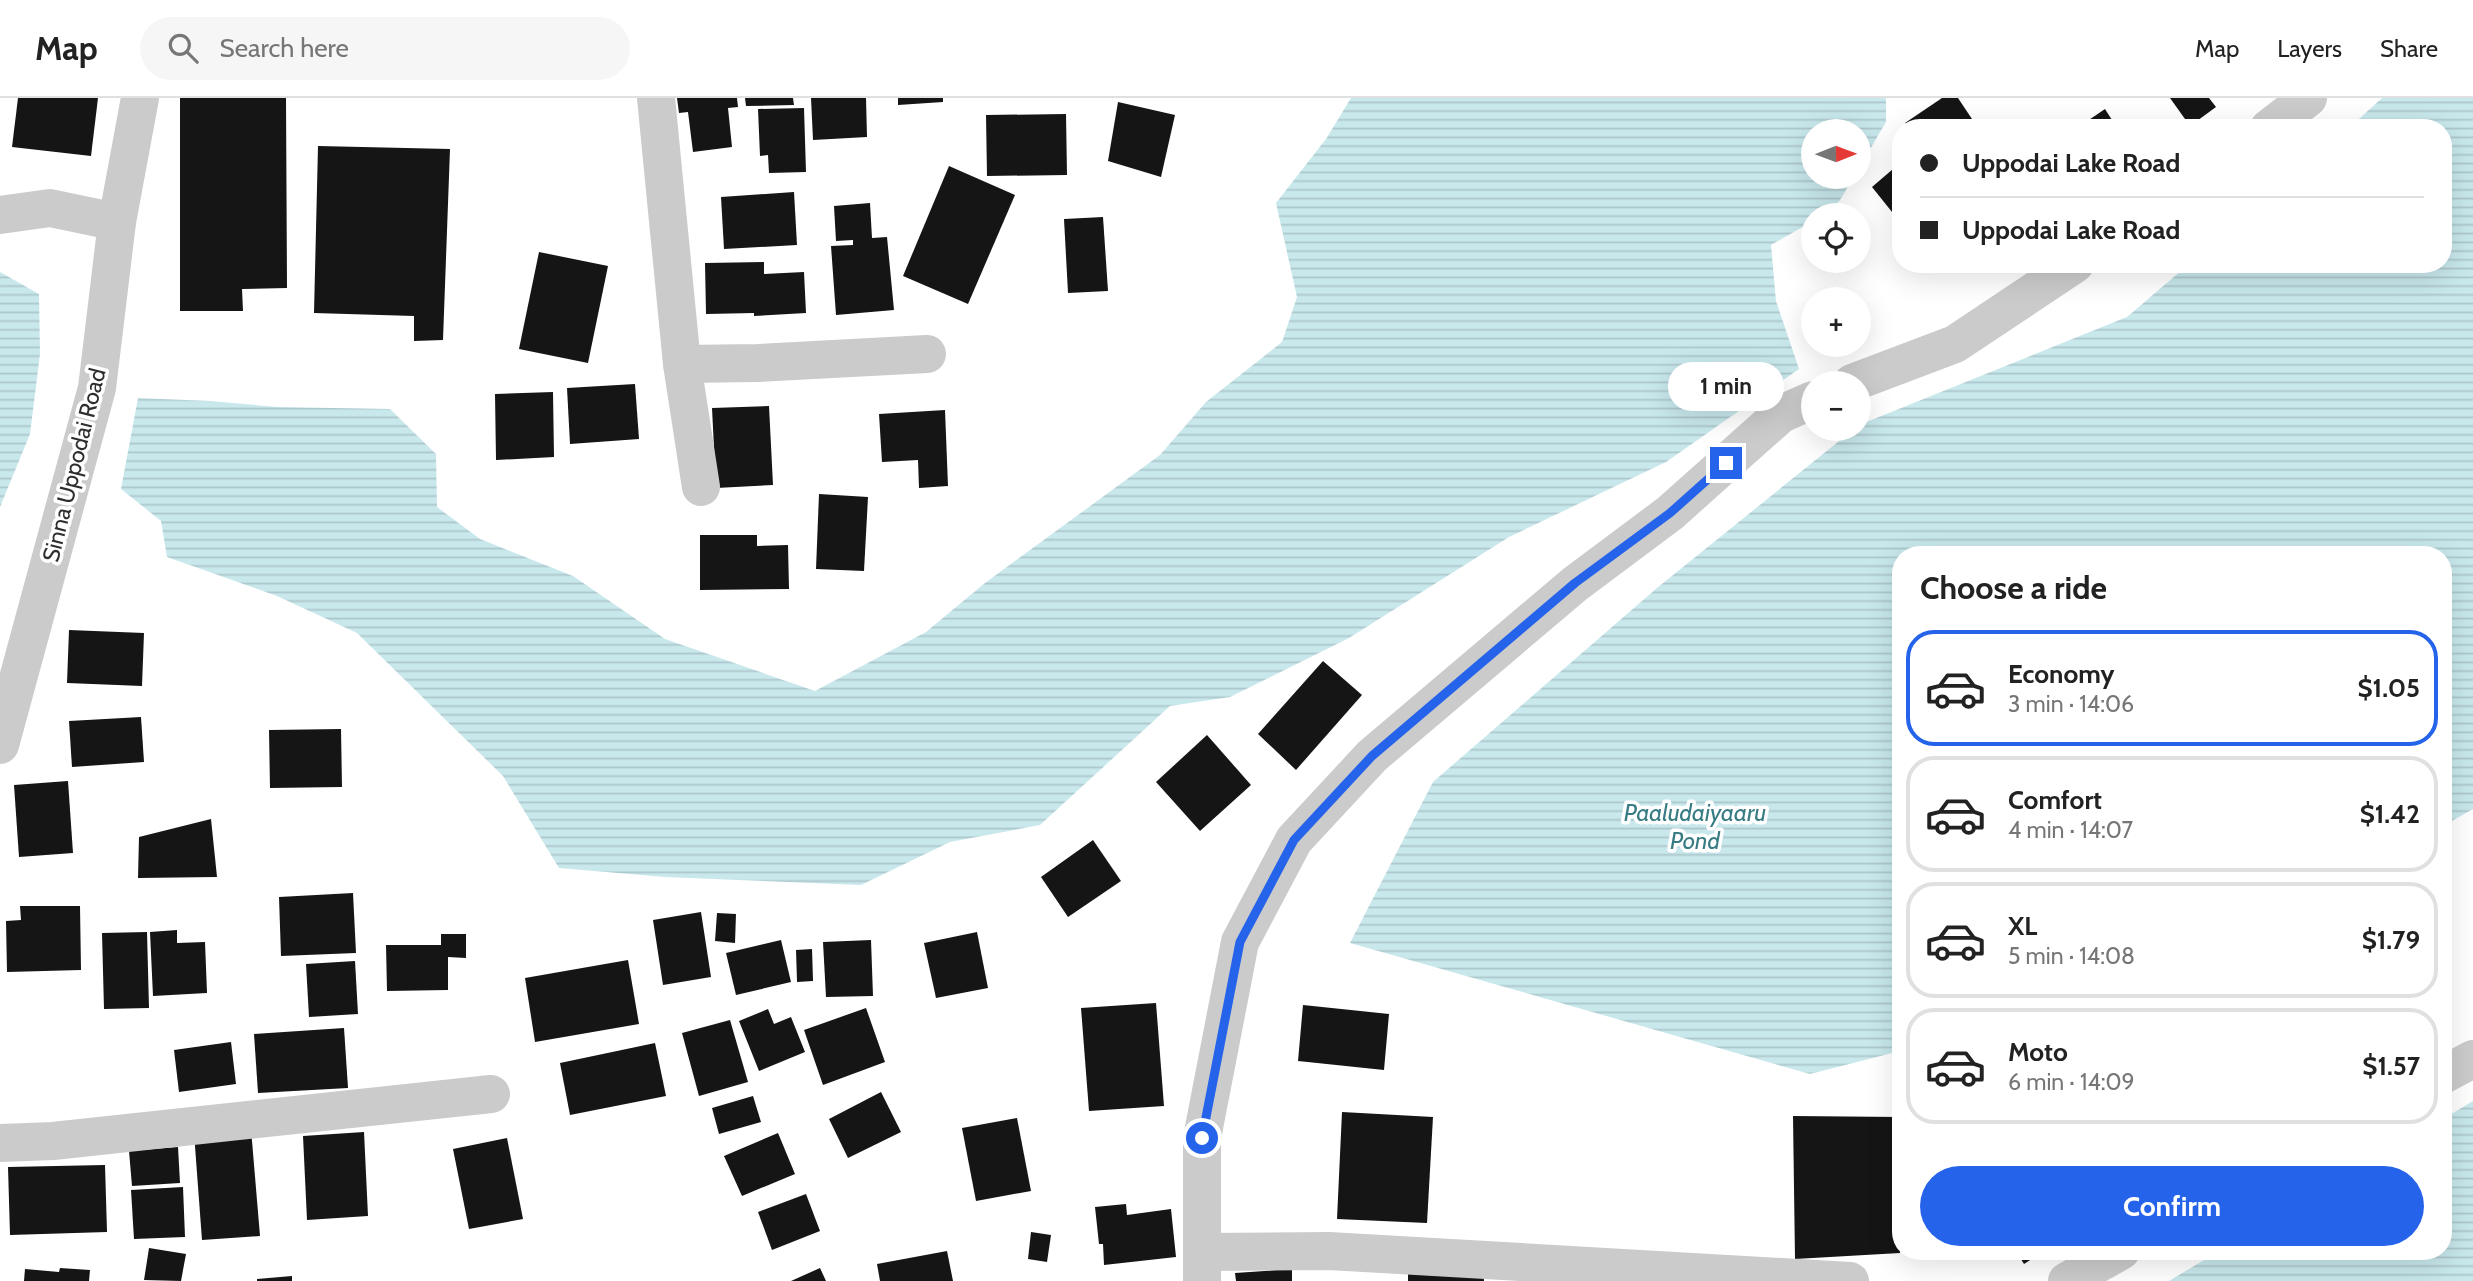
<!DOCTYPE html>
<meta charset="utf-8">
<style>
body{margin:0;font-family:Cabin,sans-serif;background:#f6f6f6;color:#222;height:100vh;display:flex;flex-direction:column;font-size:26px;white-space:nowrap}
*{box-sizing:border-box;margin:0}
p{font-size:23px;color:#767676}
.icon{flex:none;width:38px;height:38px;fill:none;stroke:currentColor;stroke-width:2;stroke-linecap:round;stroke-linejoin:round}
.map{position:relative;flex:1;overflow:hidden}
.panel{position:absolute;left:1892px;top:448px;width:560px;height:714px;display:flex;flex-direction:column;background:#fff;border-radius:28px;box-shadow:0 7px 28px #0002}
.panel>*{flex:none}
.banner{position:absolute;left:1892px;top:21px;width:560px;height:154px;border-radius:28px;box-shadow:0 7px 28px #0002;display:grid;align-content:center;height:154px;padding:0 28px;background:#fff}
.needle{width:46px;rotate:89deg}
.controls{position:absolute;left:1801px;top:21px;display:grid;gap:14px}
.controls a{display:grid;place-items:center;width:70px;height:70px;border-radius:50%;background:#fff;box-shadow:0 7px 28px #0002;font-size:35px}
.end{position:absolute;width:32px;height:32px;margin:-16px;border:9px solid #2563eb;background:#fff;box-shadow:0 0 0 4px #fff}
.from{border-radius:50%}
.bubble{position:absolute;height:49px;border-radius:24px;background:#fff;box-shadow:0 7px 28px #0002;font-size:23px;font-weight:700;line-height:49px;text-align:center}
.banner b{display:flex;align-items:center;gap:24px;height:66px;font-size:26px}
.banner b+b{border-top:2px solid #e0e0e0}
.banner i{width:18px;height:18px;background:#222}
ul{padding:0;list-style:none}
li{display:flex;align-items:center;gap:21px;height:116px;margin:0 14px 10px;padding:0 14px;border:4px solid #e0e0e0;border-radius:28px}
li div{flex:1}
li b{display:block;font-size:26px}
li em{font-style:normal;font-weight:700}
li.current{border-color:#2563eb}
li>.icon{width:63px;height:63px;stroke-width:1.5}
h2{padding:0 28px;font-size:32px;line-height:84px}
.action{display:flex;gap:14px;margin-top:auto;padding:14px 28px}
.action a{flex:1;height:80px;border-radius:42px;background:#2563eb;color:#fff;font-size:28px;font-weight:700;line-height:80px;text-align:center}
header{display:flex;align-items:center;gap:42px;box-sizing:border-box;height:98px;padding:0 35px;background:#fff;border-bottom:2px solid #e0e0e0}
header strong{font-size:33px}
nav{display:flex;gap:38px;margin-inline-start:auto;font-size:24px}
.search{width:490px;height:63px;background:#f6f6f6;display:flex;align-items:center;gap:18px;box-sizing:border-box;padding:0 24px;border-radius:38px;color:#767676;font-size:26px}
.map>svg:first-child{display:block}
.water{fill:url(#water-rules)}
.building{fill:#151515}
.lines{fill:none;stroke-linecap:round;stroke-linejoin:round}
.minor{stroke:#cbcbcb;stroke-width:38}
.route{stroke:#2563eb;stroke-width:9}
.labels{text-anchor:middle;stroke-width:7;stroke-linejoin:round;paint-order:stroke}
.street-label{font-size:23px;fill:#2e2e2e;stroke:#fff}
.water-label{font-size:24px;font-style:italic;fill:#387c83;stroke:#fff}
</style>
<header>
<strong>Map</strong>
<div class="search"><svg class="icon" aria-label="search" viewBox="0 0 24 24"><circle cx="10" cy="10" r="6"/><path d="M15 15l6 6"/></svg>Search here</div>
<nav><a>Map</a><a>Layers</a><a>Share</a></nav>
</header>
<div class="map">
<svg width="2473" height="1183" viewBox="0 0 2473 1183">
<defs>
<pattern id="water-rules" width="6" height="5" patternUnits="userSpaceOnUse" patternTransform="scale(1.75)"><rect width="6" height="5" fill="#c8e8ec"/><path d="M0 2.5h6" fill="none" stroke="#acc7cb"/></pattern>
</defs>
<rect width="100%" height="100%" fill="#fff"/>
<g class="water">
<path d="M 1351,0 L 1886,0 L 1886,24 L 1859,70 L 1858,33 L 1813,33 L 1813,79 L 1853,79 C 1843,97 1836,117 1813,117 L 1813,123 L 1771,147 L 1776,203 L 1799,271 L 1666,364 L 1509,439 L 1349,540 L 1230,599 L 1170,608 L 1040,727 L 950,744 L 861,787 L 665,779 L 559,770 L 503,678 L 357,535 L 277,498 L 167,459 L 161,423 L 121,391 L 138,300 L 210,303 L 277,309 L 390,311 L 436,356 L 437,409 L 480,441 L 573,478 L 665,541 L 815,593 L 926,534 L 985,485 L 1160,357 L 1206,304 L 1282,244 L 1297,199 L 1276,105 L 1326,41 Z"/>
<path d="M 2382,0 L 2473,0 L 2473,711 L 2443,728 L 2443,457 L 1900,457 L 1900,953 L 1810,976 L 1350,845 L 1433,684 L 1657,490 L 1854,331 L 1858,331 L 1859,327 L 2127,219 L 2189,166 L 2443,166 L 2443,30 L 2349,30 Z"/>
<path d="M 0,174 L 39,196 L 40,256 L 30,336 L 0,409 Z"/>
<path d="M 2473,1003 L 2473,1183 L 2169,1183 L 2219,1153 L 2443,1153 L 2443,1021 Z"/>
</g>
<g class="building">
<path d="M 18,0 L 98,0 L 91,58 L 12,49 Z"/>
<path d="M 180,0 L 286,0 L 287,190 L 242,191 L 243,213 L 180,213 Z"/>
<path d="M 677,0 L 737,0 L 738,9 L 728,10 L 732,49 L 693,54 L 688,14 L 679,15 Z"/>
<path d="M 745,0 L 793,0 L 794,7 L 746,8 Z"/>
<path d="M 811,0 L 866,0 L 867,39 L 813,42 Z"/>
<path d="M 898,0 L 943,0 L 943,4 L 898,7 Z"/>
<path d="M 1942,0 L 1958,0 L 1978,30 L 1908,30 L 1905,25 Z"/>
<path d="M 2170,0 L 2209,0 L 2216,9 L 2190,28 Z"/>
<path d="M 1118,4 L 1175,17 L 1161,79 L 1108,63 Z"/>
<path d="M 804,10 L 806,74 L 769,75 L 768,57 L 760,58 L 758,11 Z"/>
<path d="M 2105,11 L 2117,30 L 2077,30 Z"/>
<path d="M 1066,16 L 1067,77 L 987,78 L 986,17 Z"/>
<path d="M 318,48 L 450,51 L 443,242 L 414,243 L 414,218 L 314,215 Z"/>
<path d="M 1900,65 L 1900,124 L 1872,89 Z"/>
<path d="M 949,68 L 1015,97 L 968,206 L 903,178 Z"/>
<path d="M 794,94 L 797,147 L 724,151 L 721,99 Z"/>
<path d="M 870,105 L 872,140 L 887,139 L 894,212 L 836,217 L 831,148 L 853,147 L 853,142 L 836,143 L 834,108 Z"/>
<path d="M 1103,119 L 1108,193 L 1068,195 L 1064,121 Z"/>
<path d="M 539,154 L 608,168 L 588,265 L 519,251 Z"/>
<path d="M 764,164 L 764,176 L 804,174 L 806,215 L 754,218 L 754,215 L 706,216 L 705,165 Z"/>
<path d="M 635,286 L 639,341 L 570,346 L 567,290 Z"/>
<path d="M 553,294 L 554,359 L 496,362 L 495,296 Z"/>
<path d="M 769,308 L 773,387 L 716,390 L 712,310 Z"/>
<path d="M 945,312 L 948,388 L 919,390 L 918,362 L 882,364 L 879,316 Z"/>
<path d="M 819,396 L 868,399 L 864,473 L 816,471 Z"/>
<path d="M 700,437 L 757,437 L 757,448 L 788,447 L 789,491 L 700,492 Z"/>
<path d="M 69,532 L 144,535 L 142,588 L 67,585 Z"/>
<path d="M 1323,563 L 1362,597 L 1296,672 L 1258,636 Z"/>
<path d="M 141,619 L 144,664 L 72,669 L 69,623 Z"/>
<path d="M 341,631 L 342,689 L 270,690 L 269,632 Z"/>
<path d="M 1207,637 L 1251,687 L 1200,733 L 1156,684 Z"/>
<path d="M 68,683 L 73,755 L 19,759 L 14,687 Z"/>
<path d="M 211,721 L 217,779 L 138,780 L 139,739 Z"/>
<path d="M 1093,742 L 1121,783 L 1068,819 L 1041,779 Z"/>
<path d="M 353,795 L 356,855 L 281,858 L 279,799 Z"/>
<path d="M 20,808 L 80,808 L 81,872 L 7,874 L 6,823 L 21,822 Z"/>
<path d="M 701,814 L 711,879 L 663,887 L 653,822 Z"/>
<path d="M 717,815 L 736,816 L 735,845 L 715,843 Z"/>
<path d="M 177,832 L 177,845 L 205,844 L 207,895 L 153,898 L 150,834 Z"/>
<path d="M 147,834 L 149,910 L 104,911 L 102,835 Z"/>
<path d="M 977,834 L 988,890 L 936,900 L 924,845 Z"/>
<path d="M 441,836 L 466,836 L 466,860 L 448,859 L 448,892 L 387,893 L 386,847 L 441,847 Z"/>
<path d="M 781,842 L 791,884 L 736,897 L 726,855 Z"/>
<path d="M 871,842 L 873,898 L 826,899 L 823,844 Z"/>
<path d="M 812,851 L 813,883 L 797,884 L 796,852 Z"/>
<path d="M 628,862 L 639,926 L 535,944 L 525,880 Z"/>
<path d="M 355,863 L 358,916 L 309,919 L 306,866 Z"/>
<path d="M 1156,905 L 1164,1008 L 1089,1013 L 1081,910 Z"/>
<path d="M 1303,907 L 1389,916 L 1384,972 L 1298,963 Z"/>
<path d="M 866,910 L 885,964 L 823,987 L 804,932 Z"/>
<path d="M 768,911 L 774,926 L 791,919 L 805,954 L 759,973 L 739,923 Z"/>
<path d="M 730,922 L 748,984 L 699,998 L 682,935 Z"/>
<path d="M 344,930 L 348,990 L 258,995 L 254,936 Z"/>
<path d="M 231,944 L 236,986 L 179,994 L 174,952 Z"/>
<path d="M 655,945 L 666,998 L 570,1017 L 560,965 Z"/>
<path d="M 881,994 L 901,1034 L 848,1060 L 829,1021 Z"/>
<path d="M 753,998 L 761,1024 L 719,1036 L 712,1010 Z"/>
<path d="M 1342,1014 L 1433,1019 L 1427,1125 L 1337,1121 Z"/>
<path d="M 1793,1018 L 1900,1019 L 1900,1155 L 1795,1161 Z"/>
<path d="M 1017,1020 L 1031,1093 L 976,1103 L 962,1030 Z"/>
<path d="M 251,1031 L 260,1138 L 202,1142 L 194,1035 Z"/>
<path d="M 364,1034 L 368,1118 L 307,1122 L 303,1038 Z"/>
<path d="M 778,1035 L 795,1076 L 742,1098 L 724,1058 Z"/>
<path d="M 507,1040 L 523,1121 L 469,1131 L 453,1051 Z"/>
<path d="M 178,1049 L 180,1085 L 132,1088 L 129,1053 Z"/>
<path d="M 105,1067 L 107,1134 L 10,1137 L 8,1069 Z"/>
<path d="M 183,1089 L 185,1139 L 134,1141 L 131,1092 Z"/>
<path d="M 806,1096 L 820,1133 L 772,1152 L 758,1114 Z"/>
<path d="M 1126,1106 L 1127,1117 L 1171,1111 L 1176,1159 L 1104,1167 L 1103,1146 L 1099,1146 L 1095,1109 Z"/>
<path d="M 1031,1134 L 1051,1137 L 1047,1164 L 1028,1161 Z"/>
<path d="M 149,1150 L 186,1156 L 181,1183 L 144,1182 Z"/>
<path d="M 947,1153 L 953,1183 L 880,1183 L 877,1166 Z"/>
<path d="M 2016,1153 L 2044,1153 L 2024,1166 Z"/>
<path d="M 60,1170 L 90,1172 L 89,1183 L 24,1183 L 25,1171 L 59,1174 Z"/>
<path d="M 820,1170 L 826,1183 L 791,1183 Z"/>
<path d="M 1292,1171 L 1292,1183 L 1236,1183 L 1235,1175 Z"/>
<path d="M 1483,1172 L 1484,1183 L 1408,1183 L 1408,1174 Z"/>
<path d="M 292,1178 L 292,1183 L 257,1183 L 257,1181 Z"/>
</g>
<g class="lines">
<g class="minor">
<path d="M 656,0 L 682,266 L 701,389"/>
<path d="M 2269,30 L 2308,0"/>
<path d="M 0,117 L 50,110 L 117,124"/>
<path d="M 682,266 L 758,265 L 927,256"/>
<path d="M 1852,285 L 1955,246 L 2075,166"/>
<path d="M 0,647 L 97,290 L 117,124 L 140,0"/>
<path d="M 2443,977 L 2473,961"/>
<path d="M 0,1045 L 53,1043 L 491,996"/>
<path d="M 1202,1154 L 1329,1153 L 1850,1183"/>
<path d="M 1202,1183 L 1202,1040 L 1240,844 L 1294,742 L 1372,658 L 1575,486 L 1670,415 L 1781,316 L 1813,302"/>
<path d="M 2067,1183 L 2121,1153"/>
</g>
</g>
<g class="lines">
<path class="route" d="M 1202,1040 L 1240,844 L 1294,742 L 1372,658 L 1575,485 L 1670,415 L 1726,365"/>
</g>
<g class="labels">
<g class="street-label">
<text transform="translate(74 367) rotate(-76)" y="8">Sinna Uppodai Road</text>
</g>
<g class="water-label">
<text x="1695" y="723">Paaludaiyaaru<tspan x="1695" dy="28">Pond</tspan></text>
</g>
</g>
</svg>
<div class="controls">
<a><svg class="needle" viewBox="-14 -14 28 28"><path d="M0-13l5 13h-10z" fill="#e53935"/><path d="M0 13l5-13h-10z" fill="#767676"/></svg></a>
<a><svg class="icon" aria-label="locate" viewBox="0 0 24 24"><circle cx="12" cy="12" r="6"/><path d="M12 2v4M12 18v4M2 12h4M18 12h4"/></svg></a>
<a>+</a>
<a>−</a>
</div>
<i class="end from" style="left:1202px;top:1040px"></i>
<i class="end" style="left:1726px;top:365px"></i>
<div class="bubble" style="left:1668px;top:264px;width:116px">1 min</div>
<div class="banner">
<b><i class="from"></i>Uppodai Lake Road</b>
<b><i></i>Uppodai Lake Road</b>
</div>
<section class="panel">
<h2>Choose a ride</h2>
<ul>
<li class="current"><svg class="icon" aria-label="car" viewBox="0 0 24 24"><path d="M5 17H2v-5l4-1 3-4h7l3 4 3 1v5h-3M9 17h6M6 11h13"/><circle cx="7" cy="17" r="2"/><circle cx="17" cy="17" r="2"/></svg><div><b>Economy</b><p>3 min · 14:06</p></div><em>$1.05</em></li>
<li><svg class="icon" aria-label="car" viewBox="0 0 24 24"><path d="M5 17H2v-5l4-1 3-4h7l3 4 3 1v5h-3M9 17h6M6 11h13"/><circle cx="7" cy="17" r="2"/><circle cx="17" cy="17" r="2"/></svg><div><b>Comfort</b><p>4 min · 14:07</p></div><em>$1.42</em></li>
<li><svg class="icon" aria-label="car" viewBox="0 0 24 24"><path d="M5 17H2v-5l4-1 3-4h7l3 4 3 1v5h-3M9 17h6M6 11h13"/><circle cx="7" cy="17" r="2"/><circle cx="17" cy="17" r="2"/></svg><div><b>XL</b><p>5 min · 14:08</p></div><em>$1.79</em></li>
<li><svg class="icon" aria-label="car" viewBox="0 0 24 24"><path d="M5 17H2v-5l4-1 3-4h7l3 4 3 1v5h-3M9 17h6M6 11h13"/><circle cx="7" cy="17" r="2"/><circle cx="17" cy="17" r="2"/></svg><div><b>Moto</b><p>6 min · 14:09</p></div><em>$1.57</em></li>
</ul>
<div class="action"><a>Confirm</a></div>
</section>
</div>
